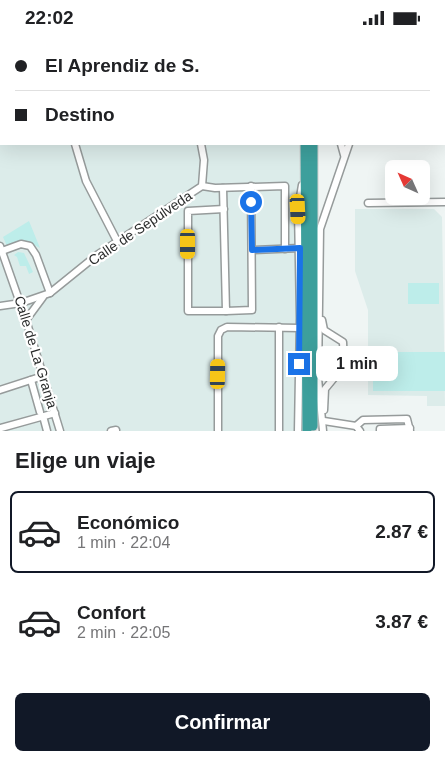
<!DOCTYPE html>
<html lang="es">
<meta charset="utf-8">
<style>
body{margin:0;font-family:Arial,sans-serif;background:#f2f2f2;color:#202124;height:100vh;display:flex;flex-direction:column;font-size:19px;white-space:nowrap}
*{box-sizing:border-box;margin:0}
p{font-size:16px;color:#757577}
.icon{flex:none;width:28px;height:28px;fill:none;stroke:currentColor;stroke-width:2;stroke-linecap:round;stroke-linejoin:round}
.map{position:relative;height:396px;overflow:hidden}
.panel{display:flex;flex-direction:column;background:#fff;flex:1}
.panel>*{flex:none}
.banner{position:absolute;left:0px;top:0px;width:445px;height:110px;box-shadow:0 5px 20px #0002;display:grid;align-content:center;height:110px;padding:0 15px;background:#fff}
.needle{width:32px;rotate:315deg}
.fabs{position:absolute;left:385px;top:125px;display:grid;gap:10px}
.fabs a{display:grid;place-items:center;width:45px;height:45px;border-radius:8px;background:#fff;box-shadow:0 5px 20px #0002;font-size:25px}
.end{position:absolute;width:22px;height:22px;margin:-11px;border:6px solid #1a73e8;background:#fff;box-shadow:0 0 0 2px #fff}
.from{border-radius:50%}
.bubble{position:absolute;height:35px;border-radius:8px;background:#fff;box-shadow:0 5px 20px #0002;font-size:16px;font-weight:600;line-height:35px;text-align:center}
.car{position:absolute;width:15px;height:30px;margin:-15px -8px;border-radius:6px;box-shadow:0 0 4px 1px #0007;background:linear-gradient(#f5c518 24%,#345 0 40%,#f5c518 0 76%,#345 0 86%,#f5c518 0)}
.banner b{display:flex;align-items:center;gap:18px;height:48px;font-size:19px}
.banner b+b{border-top:1px solid #e0e0e0}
.banner i{width:12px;height:12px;background:#202124}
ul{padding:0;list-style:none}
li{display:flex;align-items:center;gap:15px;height:82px;margin:0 10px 8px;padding:0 5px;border:2px solid transparent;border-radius:8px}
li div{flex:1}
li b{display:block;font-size:19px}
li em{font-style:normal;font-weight:600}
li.on{border-color:#111827}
li>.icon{width:45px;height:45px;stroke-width:1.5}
h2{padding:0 15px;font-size:22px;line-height:60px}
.button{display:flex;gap:10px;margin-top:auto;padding:10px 15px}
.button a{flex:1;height:58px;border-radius:8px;background:#111827;color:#fff;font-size:20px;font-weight:600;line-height:58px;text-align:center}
.status{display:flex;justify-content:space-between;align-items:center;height:35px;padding:0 25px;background:#fff;direction:ltr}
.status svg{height:14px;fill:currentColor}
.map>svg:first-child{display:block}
.built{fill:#dcecea}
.green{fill:#bdedea}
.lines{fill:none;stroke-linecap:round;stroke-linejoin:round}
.minor-casing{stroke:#969b9b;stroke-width:9}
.highway-casing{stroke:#d0d0d0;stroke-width:11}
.minor{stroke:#fff;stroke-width:6}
.highway{stroke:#3d9f9c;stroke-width:9}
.route{stroke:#1a73e8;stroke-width:6}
.labels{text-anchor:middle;stroke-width:4.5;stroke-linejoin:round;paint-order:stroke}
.street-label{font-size:14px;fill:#292b2b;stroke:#fff}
</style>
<div class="status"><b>22:02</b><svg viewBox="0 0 49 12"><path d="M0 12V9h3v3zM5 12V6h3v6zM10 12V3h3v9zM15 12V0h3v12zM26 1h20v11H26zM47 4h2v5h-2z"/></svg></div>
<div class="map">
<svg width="445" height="396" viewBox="0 0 445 396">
<rect width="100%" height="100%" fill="#eff5f4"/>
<g class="built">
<path d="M 0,0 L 306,0 L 1,1 L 1,109 L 306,109 L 307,396 L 0,396 Z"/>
<path d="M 355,174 L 434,174 L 442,182 L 445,371 L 427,371 L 427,361 L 368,360 L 368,275 L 355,236 Z"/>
</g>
<g class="green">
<path d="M 29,186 L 40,213 L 26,206 L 7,211 L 3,202 Z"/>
<path d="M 18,217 L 24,218 L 33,237 L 29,239 L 26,231 L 20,231 L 17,222 L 14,220 Z"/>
<rect x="408" y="248" width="31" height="21"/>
<rect x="373" y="317" width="72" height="39"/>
</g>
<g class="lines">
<g class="minor-casing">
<g id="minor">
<path d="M 44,0 L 44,1"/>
<path d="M 184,0 L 184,1"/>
<path d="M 198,0 L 198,1"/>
<path d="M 226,0 L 230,1"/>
<path d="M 261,0 L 264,1"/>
<path d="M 320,0 L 320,1"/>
<path d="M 333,0 L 333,1"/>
<path d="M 35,1 L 37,0"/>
<path d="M 289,1 L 289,0"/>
<path d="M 0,17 L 1,16"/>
<path d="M 0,31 L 1,30"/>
<path d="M 444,88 L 445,88"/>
<path d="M 75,109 L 86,146 L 117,206"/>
<path d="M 341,109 L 344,120"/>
<path d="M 202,151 L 215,153 L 285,151 L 285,214"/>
<path d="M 223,153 L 226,276 L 252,275 L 251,151"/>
<path d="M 368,168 L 445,167"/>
<path d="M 224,174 L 188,176 L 188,276 L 226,276"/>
<path d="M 0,211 L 26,285 L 60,396"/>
<path d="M 252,215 L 300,213"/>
<path d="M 2,216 L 21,209 L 30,211 L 36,220 L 50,258"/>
<path d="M 0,271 L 21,268 L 50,258 L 97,220 L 202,151 L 204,125 L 201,109"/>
<path d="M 26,285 L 43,262"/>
<path d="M 322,285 L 324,295 L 343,307 L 344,331 L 325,354 L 324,375"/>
<path d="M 279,292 L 279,396"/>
<path d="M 31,345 L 40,377"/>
<path d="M 0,355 L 43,341"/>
<path d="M 43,381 L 47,396"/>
<path d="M 324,386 L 356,391 L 360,396"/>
<path d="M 356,391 L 363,385 L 407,384 L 410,396"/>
<path d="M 1,393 L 55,378"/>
<path d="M 111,396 L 116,395"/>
<path d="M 218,396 L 218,301 L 221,295 L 227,292 L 300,293"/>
<path d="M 298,396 L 300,283 L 298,174 L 302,150"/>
<path d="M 323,396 L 318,343 L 320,194 L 349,109"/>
<path d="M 380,396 L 380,394 L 410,393"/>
</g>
</g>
<g class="highway-casing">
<g id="highway">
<path d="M 305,1 L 305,0"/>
<path d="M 312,1 L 312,0"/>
<path d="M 305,109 L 307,396"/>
<path d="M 313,109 L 313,391"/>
</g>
</g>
<use href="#minor" class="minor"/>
<use href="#highway" class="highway"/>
</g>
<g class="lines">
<path class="route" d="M 251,167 L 252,215 L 300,213 L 299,329"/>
</g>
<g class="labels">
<g class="street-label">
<text transform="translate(140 193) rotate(-34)" y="5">Calle de Sepúlveda</text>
<text transform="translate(36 317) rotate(73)" y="5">Calle de La Granja</text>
</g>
</g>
</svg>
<div class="fabs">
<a><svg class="needle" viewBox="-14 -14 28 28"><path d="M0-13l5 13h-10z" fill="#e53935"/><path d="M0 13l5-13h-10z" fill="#757577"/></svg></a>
</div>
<i class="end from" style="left:251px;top:167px"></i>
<i class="end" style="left:299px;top:329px"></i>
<div class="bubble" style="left:316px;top:311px;width:82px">1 min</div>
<i class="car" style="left:298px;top:174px;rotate:177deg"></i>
<i class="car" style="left:188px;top:209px;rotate:180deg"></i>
<i class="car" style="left:218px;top:339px;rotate:1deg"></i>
<div class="banner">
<b><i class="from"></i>El Aprendiz de S.</b>
<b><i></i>Destino</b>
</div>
</div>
<section class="panel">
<h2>Elige un viaje</h2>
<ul>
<li class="on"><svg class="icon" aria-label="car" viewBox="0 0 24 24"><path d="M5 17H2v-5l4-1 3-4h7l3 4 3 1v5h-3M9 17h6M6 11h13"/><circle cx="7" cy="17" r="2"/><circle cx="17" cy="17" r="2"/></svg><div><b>Económico</b><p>1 min · 22:04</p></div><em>2.87 €</em></li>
<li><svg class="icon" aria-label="car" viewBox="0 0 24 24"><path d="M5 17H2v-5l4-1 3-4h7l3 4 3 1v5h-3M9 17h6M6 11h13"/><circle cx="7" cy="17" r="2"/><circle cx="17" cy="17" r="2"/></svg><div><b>Confort</b><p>2 min · 22:05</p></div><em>3.87 €</em></li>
</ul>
<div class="button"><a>Confirmar</a></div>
</section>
